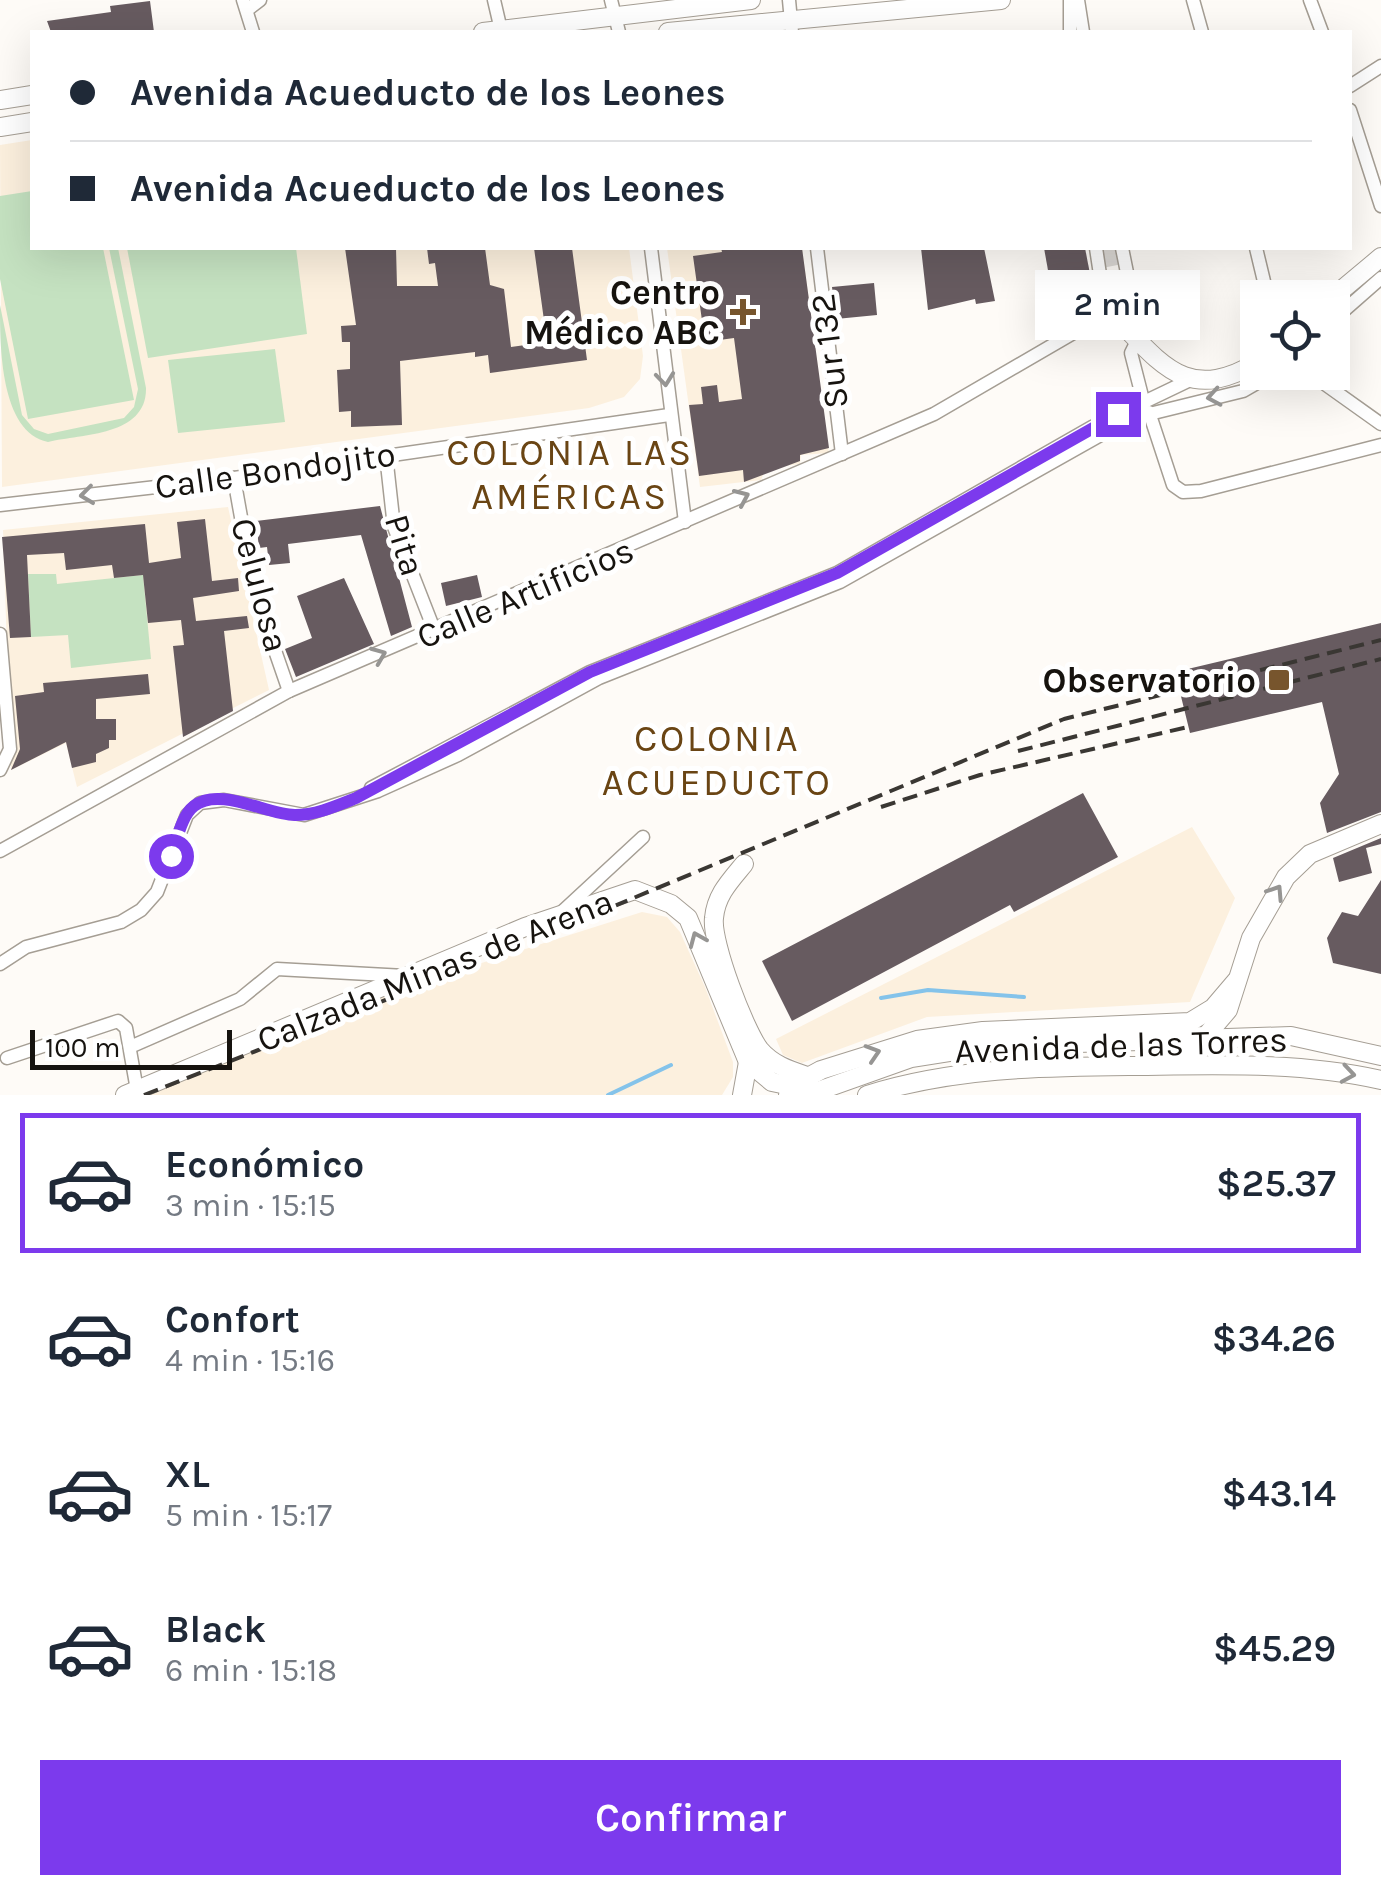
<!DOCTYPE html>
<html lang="es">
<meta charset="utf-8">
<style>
body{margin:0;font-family:Karla,sans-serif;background:#f6f6f7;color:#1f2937;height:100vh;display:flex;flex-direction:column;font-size:38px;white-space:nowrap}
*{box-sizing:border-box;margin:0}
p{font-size:32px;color:#747a83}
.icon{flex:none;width:55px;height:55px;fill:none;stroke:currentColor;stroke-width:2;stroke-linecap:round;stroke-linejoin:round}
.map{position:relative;height:1095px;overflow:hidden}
.side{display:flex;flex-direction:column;background:#fff;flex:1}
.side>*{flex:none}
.top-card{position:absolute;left:30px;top:30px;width:1322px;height:220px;border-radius:0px;box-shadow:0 10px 40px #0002;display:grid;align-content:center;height:220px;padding:0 40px;background:#fff}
.buttons{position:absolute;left:1240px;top:280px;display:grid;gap:20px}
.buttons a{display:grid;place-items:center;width:110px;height:110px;border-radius:0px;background:#fff;box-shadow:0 10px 40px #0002;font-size:50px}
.scale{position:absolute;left:30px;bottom:25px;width:202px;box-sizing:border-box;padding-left:10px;border:5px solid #16130f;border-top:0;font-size:28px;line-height:35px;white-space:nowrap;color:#16130f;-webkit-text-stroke:8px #fff;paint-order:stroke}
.end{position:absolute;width:45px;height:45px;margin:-22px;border:12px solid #7c3aed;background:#fff;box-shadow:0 0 0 5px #fff}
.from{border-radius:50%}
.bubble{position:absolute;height:70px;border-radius:0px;background:#fff;box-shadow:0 10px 40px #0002;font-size:32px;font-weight:600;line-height:70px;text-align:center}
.top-card b{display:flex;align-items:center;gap:35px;height:95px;font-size:38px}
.top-card b+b{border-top:2px solid #e0e1e3}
.top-card i{width:25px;height:25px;background:#1f2937}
ul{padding:18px 0 0;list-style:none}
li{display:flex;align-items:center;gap:30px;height:140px;margin:0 20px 15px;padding:0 20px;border:5px solid transparent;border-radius:0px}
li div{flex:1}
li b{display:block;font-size:38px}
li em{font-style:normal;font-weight:600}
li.active{border-color:#7c3aed}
li>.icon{width:90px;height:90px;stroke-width:1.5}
.action{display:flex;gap:20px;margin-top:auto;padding:20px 40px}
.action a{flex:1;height:115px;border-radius:0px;background:#7c3aed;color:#fff;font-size:40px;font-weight:600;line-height:115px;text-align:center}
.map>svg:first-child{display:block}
.built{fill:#fcf0de}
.green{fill:#c5e2c1}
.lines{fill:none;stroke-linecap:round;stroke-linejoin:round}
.stream{stroke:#84c3ea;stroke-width:4}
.building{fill:#675b60}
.secondary-tunnel{stroke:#dbd8d4;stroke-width:18;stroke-dasharray:18 9;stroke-linecap:butt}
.street-casing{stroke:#a59e94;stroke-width:15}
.secondary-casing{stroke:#a59e94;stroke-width:20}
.street{stroke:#fff;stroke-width:12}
.secondary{stroke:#fff;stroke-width:18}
.rail{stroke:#3a3733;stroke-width:4;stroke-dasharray:15 8;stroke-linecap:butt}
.oneway{stroke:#969593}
.route{stroke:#7c3aed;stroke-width:12}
.poi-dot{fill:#77552d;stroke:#fff;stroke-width:4}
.labels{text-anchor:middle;stroke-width:10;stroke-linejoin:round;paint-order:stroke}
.poi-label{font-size:35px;font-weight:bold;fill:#16130f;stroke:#fff;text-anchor:end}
.street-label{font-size:35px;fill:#16130f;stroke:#fff}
.neighbourhood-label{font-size:38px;letter-spacing:2.5px;fill:#6a4514;stroke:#fff}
</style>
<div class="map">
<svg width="1381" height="1095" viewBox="0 0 1381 1095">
<rect width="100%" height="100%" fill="#fefbf7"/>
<g class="built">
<path d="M 32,140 L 32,248 L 629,248 L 643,356 L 640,379 L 624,397 L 589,408 L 2,487 L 0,145 Z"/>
<path d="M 667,248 L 802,248 L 829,453 L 801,455 L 800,464 L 766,468 L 761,480 L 700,487 Z"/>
<path d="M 228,507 L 269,690 L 77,787 L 66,743 L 11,770 L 3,530 Z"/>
<path d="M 1192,827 L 1235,898 L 1190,1002 L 927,1017 L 802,1063 L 783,1055 L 776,1039 Z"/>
<path d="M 642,912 L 667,917 L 680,932 L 705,987 L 733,1062 L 733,1077 L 722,1095 L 142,1095 L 412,985 Z"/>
</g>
<g class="green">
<path d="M 32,191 L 32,248 L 103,248 L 134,400 L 28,419 L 0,279 L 0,196 Z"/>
<path d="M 109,248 L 118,248 L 146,388 C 147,436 83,434 48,442 C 0,432 0,346 0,305 L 22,415 L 34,429 L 48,434 L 124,418 L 134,407 L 138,389 Z"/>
<path d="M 127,248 L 296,248 L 307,334 L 148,358 Z"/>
<path d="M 275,349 L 285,422 L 178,433 L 168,360 Z"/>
<path d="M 28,574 L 56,574 L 57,584 L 143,575 L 151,659 L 71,668 L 68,635 L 31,637 Z"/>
</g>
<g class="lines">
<g class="stream">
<path d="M 881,998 L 928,990 L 1024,997"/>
<path d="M 608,1095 L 671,1065"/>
</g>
</g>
<g class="building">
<path d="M 150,1 L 154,32 L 51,32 L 47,21 L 111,12 L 110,6 Z"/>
<path d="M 345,248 L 396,248 L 397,286 L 438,286 L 435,263 L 429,264 L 427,248 L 485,248 L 490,285 L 504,289 L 511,347 L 547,342 L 534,248 L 572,248 L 587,360 L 490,373 L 488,355 L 475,357 L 475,352 L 400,361 L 402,425 L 351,427 L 351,411 L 339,412 L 337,370 L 350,369 L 350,342 L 342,342 L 341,326 L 356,325 Z"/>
<path d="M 721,248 L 802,248 L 829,448 L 800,455 L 800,461 L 744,482 L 743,470 L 699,476 L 689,405 L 703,404 L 701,387 L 717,385 L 719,402 L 742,399 L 734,338 L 705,342 L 693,256 L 722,252 Z"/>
<path d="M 921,248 L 984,248 L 995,301 L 976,304 L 975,299 L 928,310 Z"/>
<path d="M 1044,248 L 1085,248 L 1091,279 L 1051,287 Z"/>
<path d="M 874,283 L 877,315 L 836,319 L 832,287 Z"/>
<path d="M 380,506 L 412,627 L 391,636 L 361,535 L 288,544 L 290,563 L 269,565 L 267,547 L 259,548 L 256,521 Z"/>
<path d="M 205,519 L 212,581 L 238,578 L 239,591 L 193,598 L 196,621 L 247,616 L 249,628 L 224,631 L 233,711 L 183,737 L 173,646 L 184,645 L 181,620 L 148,623 L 143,575 L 114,578 L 112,565 L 66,570 L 64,553 L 27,555 L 31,637 L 10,638 L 2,537 L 145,524 L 149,563 L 181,558 L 177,522 Z"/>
<path d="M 477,575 L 482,597 L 446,606 L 441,583 Z"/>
<path d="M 344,578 L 374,644 L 296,677 L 285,649 L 312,638 L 297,596 Z"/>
<path d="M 1381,623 L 1381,812 L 1327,833 L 1320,803 L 1339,774 L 1322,702 L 1190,733 L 1175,672 Z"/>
<path d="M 148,674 L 150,694 L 96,699 L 96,719 L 116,719 L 116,740 L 109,740 L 109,748 L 96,754 L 96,762 L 72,768 L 66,742 L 11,770 L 20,749 L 15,696 L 44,692 L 43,683 Z"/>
<path d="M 1083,793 L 1118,857 L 1014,912 L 1010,905 L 792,1021 L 762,961 Z"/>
<path d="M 1381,838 L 1381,844 L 1366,848 L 1372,873 L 1339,882 L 1333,858 Z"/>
<path d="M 1381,880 L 1381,974 L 1333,963 L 1327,938 L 1342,912 L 1358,916 Z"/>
</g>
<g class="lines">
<path class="secondary-tunnel" d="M 1110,248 L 1126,328"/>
<g class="street-casing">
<g id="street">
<path d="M 243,0 L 253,32"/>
<path d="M 494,0 L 501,30"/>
<path d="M 611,0 L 619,32"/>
<path d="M 789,0 L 792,32"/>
<path d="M 1070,0 L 1070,32"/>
<path d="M 1078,0 L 1083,32"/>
<path d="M 1193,0 L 1202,32"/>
<path d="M 1310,0 L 1322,32"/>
<path d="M 247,10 L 260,0"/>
<path d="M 1350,86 L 1381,66"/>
<path d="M 1350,110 L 1381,206"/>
<path d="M 651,248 L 685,522"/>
<path d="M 817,248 L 842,454"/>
<path d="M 1096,248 L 1106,314 L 1126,328 L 1133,302 L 1122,248"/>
<path d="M 1256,248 L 1268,298"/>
<path d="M 1332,321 L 1381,278"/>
<path d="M 1137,341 L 1131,353 L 1143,400"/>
<path d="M 1308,372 L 1381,424"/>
<path d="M 1149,412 L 1173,485 L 1183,492 L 1201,491 L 1381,445"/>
<path d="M 386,455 L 394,527 L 435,632"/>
<path d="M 234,478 L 254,590 L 289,691"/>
<path d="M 0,505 L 234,478 L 669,415"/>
<path d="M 0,634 L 10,749 L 0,770"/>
<path d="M 371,788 L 590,672 L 837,573 L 1092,427 L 1190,380"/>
<path d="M 0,851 L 289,691 L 934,414 L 1106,314"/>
<path d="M 563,911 L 643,837"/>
<path d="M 0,964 L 26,947 L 121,922 L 141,910 L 157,892 L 187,815 L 200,803 L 224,800 L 304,815 L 378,791 L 458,755 L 599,678 L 840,582 L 1129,419 L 1243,391 L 1276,372"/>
<path d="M 130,1047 L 240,999 L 277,969 L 405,976"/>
<path d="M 7,1058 L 118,1021 L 126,1028 L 137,1090"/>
</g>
</g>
<g class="secondary-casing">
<g id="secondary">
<path d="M 483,32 L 751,0"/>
<path d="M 668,32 L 1001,0"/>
<path d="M 0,100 L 32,95"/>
<path d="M 0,127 L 32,122"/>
<path d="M 1332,298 L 1381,257"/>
<path d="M 1126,328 C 1169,374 1195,399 1258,362"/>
<path d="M 744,864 C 730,881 716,895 714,918 C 711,942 745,1031 760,1050 C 773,1065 789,1070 807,1076"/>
<path d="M 1181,1065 L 1228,1010 L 1251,938 L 1286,877 L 1310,854 L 1381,824"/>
<path d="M 125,1095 L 525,927 L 635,890 L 671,904 L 688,918 L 748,1062 L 772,1082 L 816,1091"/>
<path d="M 742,1095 L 748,1062"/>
<path d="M 788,1095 L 797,1083 L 821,1070 L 917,1040 L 983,1031 L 1190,1022 L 1213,1008 L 1236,981"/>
<path d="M 807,1095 L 911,1058 L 987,1046 L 1291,1036 L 1381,1056"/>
<path d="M 867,1095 C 956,1067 1045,1067 1138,1066 C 1220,1065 1301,1062 1381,1080"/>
</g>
</g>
<use href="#street" class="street"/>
<use href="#secondary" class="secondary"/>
<g class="rail">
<path d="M 1018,751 L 1381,659"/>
<path d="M 881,807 L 980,775 L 1188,727"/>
<path d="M 144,1095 L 429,983 L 1064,719 L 1381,640"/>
</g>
</g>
<defs><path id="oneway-chevron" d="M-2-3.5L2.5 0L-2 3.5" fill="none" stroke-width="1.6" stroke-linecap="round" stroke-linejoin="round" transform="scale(2.5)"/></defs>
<g class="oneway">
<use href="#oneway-chevron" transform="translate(665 379) rotate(84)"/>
<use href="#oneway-chevron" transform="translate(1214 397) rotate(170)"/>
<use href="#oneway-chevron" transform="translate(87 495) rotate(173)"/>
<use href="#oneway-chevron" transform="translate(742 497) rotate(-24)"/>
<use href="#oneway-chevron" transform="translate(379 655) rotate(-22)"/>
<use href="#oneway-chevron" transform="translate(1276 892) rotate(-57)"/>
<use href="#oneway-chevron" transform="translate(697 939) rotate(-113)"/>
<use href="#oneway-chevron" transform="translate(873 1053) rotate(-18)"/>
<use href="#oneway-chevron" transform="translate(1348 1074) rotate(9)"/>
</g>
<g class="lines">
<path class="route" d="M 171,856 C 177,841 181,816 194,806 C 220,786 267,815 295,815 C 316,815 336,806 356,798 L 590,672 L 837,573 L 1118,414"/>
</g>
<g class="poi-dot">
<path d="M738 297h10v10h10v10h-10v10h-10v-10h-10v-10h10z"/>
<rect x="1267" y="668" width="24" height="24" rx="5"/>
</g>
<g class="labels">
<g class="poi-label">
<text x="720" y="304">Centro<tspan x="720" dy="40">Médico ABC</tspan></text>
<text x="1256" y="692">Observatorio</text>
</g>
<g class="street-label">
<text transform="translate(829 351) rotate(-97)" y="12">Sur 132</text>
<text transform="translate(275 470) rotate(-8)" y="12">Calle Bondojito</text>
<text transform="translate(405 545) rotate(73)" y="12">Pita</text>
<text transform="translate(260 585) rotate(75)" y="12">Celulosa</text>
<text transform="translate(525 593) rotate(-23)" y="12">Calle Artificios</text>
<text transform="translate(435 970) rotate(-22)" y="12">Calzada Minas de Arena</text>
<text transform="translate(1121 1045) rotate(-2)" y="12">Avenida de las Torres</text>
</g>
<g class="neighbourhood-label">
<text x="570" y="465">COLONIA LAS<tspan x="570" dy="44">AMÉRICAS</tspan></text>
<text x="717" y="751">COLONIA<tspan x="717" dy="44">ACUEDUCTO</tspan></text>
</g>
</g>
</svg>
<div class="buttons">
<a><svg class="icon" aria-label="locate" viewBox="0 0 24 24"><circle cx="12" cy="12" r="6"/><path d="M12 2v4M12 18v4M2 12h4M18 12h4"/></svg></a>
</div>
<div class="scale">100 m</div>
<i class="end from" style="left:171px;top:856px"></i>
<i class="end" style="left:1118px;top:414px"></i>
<div class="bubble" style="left:1035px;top:270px;width:165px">2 min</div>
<div class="top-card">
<b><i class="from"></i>Avenida Acueducto de los Leones</b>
<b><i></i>Avenida Acueducto de los Leones</b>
</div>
</div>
<section class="side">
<ul>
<li class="active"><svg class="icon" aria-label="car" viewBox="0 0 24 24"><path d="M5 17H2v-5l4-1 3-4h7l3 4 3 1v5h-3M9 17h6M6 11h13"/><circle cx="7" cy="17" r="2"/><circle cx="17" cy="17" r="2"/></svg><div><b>Económico</b><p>3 min · 15:15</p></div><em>$25.37</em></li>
<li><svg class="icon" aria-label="car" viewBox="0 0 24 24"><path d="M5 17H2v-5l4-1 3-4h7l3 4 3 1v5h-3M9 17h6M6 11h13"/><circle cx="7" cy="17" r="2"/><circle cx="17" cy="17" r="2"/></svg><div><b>Confort</b><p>4 min · 15:16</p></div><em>$34.26</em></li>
<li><svg class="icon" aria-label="car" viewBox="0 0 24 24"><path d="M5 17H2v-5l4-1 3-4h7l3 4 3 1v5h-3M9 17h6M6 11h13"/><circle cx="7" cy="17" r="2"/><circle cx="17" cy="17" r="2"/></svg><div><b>XL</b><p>5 min · 15:17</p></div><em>$43.14</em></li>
<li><svg class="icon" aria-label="car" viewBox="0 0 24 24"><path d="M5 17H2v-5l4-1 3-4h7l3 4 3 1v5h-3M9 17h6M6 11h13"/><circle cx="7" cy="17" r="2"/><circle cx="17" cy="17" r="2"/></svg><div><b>Black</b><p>6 min · 15:18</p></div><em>$45.29</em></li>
</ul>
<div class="action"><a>Confirmar</a></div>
</section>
